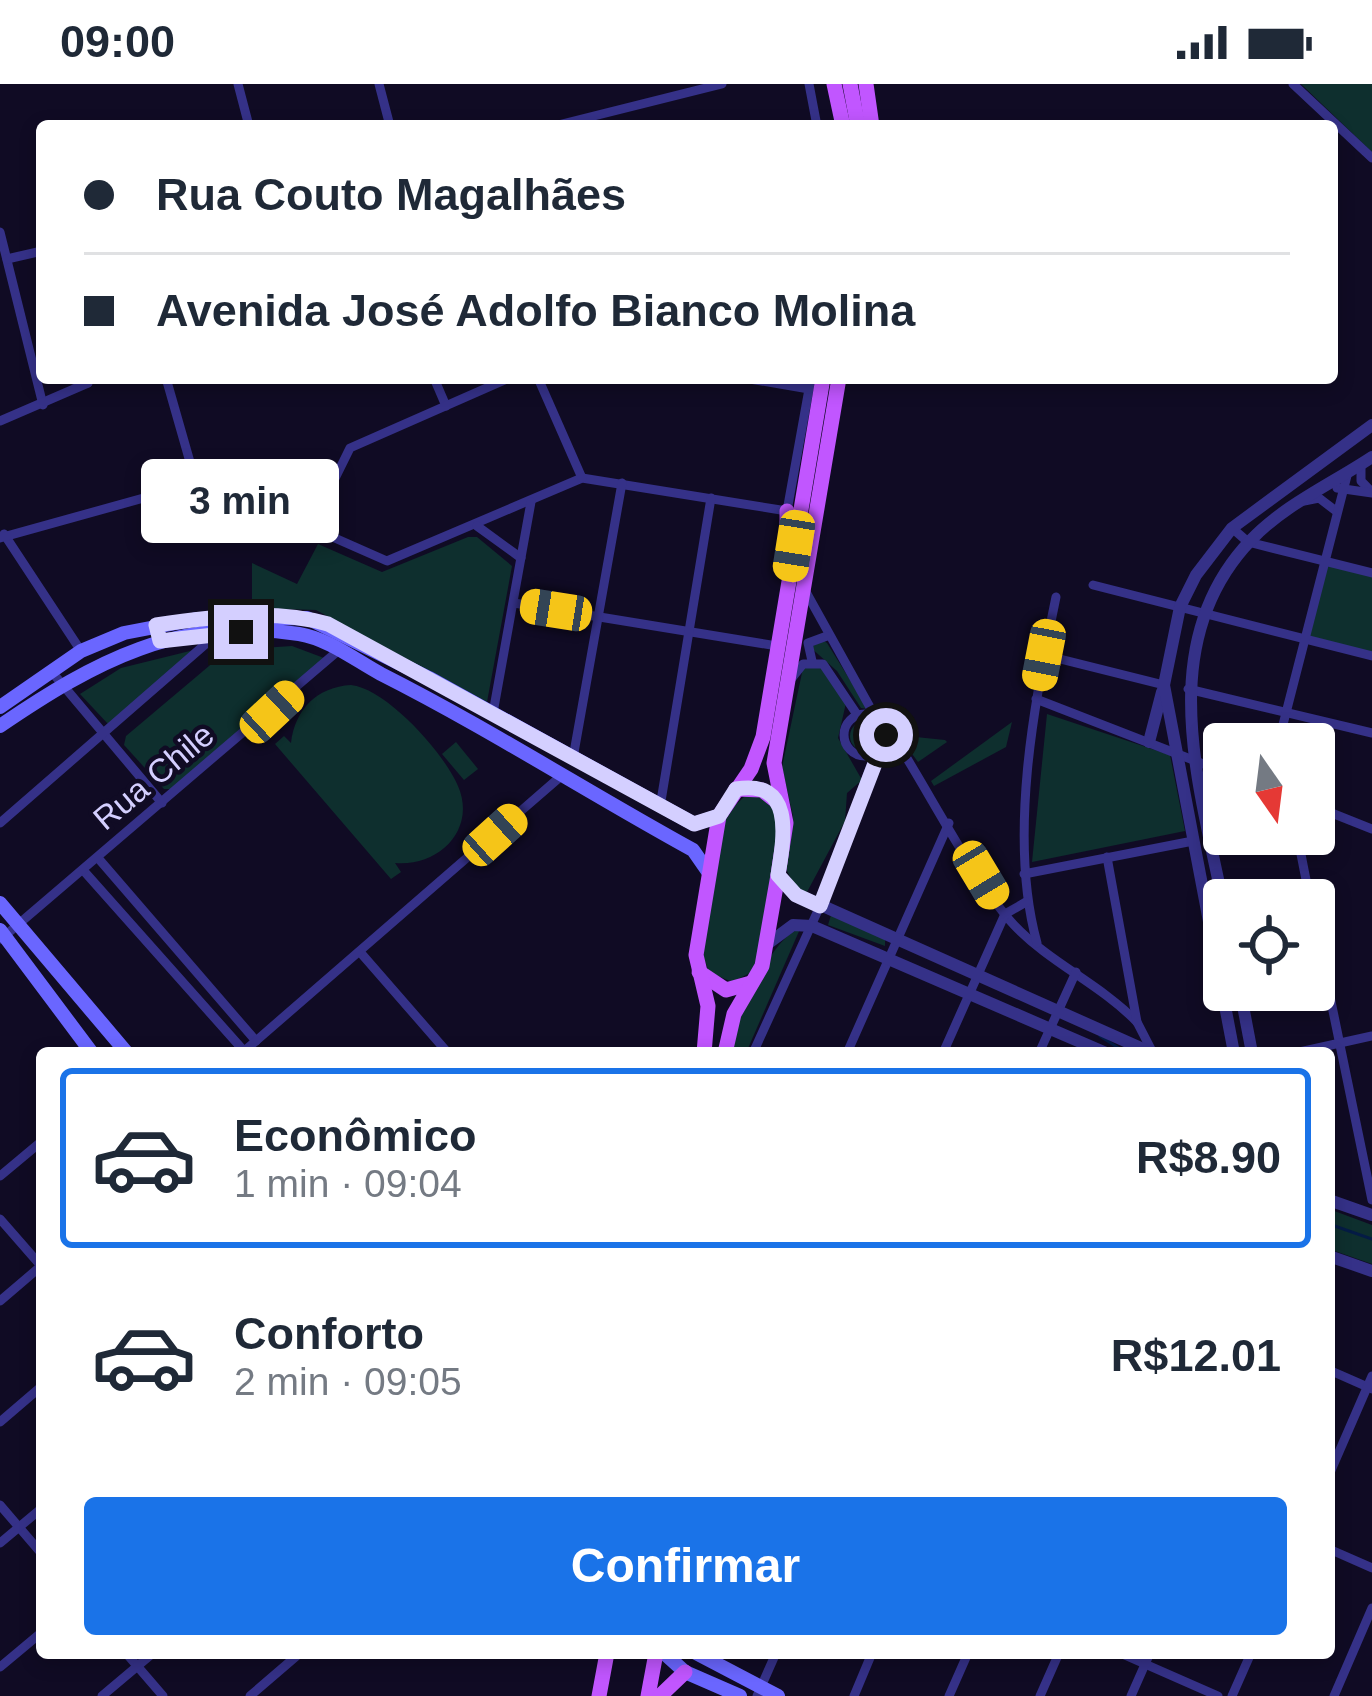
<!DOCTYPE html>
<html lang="pt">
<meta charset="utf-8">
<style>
body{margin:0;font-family:Helvetica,sans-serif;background:#f2f2f3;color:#1f2937;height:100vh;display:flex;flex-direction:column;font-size:45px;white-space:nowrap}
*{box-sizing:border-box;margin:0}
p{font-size:39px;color:#747a83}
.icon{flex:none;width:66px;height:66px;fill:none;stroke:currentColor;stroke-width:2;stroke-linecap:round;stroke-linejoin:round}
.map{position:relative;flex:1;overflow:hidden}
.details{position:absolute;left:36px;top:963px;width:1299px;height:612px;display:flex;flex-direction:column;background:#fff;border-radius:12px;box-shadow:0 6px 18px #0003}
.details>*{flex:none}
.banner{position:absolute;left:36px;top:36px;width:1302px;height:264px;border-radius:12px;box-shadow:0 6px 18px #0003;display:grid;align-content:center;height:264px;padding:0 48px;background:#fff}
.needle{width:78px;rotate:166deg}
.buttons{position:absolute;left:1203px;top:639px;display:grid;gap:24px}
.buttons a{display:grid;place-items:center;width:132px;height:132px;border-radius:12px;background:#fff;box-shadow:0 6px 18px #0003;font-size:60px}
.end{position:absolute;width:54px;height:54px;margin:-27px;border:15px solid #d4cfff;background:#111;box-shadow:0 0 0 6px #111}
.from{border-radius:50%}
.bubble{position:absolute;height:84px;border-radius:12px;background:#fff;box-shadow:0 6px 18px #0003;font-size:39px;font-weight:700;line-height:84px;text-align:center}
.car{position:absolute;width:36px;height:72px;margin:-36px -18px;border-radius:15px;box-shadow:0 0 9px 3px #0007;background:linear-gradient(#f5c518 24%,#345 0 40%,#f5c518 0 76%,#345 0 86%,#f5c518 0)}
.banner b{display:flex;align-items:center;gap:42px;height:114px;font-size:45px}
.banner b+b{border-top:3px solid #e0e1e3}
.banner i{width:30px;height:30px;background:#1f2937}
ul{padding:21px 0 0;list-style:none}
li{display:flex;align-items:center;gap:36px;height:180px;margin:0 24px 18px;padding:0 24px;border:6px solid transparent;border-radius:12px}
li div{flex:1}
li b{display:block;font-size:45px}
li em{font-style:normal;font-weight:700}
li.active{border-color:#1a73e8}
li>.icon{width:108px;height:108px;stroke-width:1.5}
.cta{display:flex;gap:24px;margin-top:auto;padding:24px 48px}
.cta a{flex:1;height:138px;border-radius:12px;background:#1a73e8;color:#fff;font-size:48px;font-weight:700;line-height:138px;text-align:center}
.status{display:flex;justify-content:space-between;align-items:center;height:84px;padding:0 60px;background:#fff;direction:ltr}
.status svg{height:33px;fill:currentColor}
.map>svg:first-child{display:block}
.green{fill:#0e2f2e}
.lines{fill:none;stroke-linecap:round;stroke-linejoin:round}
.stream{stroke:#041b45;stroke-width:3}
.minor{stroke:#353188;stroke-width:9}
.tertiary{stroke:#353188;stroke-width:12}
.secondary{stroke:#6a66ff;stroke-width:14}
.primary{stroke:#c156ff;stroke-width:15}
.route{stroke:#d4cfff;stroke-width:15}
.labels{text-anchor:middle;stroke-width:9;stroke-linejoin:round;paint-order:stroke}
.street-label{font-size:33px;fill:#d4cfff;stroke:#100b24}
</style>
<div class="status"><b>09:00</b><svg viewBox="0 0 49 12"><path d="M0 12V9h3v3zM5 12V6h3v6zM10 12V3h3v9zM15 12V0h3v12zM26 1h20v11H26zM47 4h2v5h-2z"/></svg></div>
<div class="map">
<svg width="1372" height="1612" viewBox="0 0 1372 1612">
<rect width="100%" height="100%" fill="#100b24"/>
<g class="green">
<path d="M 1301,0 L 1372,0 L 1372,68 Z"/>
<path d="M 468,453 L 477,453 L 512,482 L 487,618 L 316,526 L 252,524 L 252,479 L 297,500 L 318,460 L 382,488 Z"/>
<path d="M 1323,477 L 1372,489 L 1372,572 L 1304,555 Z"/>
<path d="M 824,557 L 827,559 L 868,625 L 861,624 L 837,587 L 810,563 Z"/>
<path d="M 292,562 L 324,574 L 172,705 L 164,705 L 124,661 L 126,652 L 228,566 Z"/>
<path d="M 198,565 L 109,641 L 80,610 L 121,584 Z"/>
<path d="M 803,584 L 824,584 L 846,619 L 838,654 L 862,696 L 847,709 L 845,737 L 807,808 L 796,804 L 786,785 L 793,732 L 782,683 Z"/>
<path d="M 351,601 C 387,605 444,669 458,702 C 477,746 438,783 395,779 L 401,788 L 391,795 L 275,660 L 284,652 L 291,659 C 295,625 317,603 351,601 Z"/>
<path d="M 1047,630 L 1170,671 L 1185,747 L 1032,778 Z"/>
<circle cx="865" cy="652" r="15"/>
<path d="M 1012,638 L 1006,663 L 934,702 L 931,697 Z"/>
<path d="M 906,652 L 945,656 L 947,658 L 918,678 L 902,656 Z"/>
<path d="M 456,658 L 478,685 L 464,696 L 442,670 Z"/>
<path d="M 745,712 C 767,711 778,723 781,743 L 754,887 L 732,898 L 709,888 L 702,869 L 724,732 Z"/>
<path d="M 831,831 L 885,855 L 885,862 L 828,841 Z"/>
<path d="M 800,845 L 746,969 L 730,969 C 735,938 770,853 800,845 Z"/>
<path d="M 1329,1125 L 1372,1141 L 1372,1180 L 1329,1165 Z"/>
</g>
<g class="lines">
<g class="stream">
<path d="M 1100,952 L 1126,969"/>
<path d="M 1329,1140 L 1372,1155"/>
</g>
<g class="minor">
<path d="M 238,0 L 249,42"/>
<path d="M 379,0 L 390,42"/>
<path d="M 809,0 L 817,42"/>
<path d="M 1293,0 L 1372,74"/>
<path d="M 554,42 L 722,0"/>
<path d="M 0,148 L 43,321"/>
<path d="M 7,175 L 42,167"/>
<path d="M 65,294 L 88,299"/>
<path d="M 166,294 L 194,392 L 387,477 L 582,394 L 787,427 L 811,294"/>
<path d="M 434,294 L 446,322"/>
<path d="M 538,294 L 582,394"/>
<path d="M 744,294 L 809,305"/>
<path d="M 0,337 L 88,299"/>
<path d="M 1361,380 L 1361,397 L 1372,408"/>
<path d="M 1337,404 L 1372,409"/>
<path d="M 1304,417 L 1319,414 L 1336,427"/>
<path d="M 477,442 L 521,474"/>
<path d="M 1232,444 L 1248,458 L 1372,489"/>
<path d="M 310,445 L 350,364 L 509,294"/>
<path d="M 4,450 L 81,567"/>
<path d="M 0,454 L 201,398"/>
<path d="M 1093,501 L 1372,572"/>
<path d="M 806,508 L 876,634"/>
<path d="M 514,519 L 777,562"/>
<path d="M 1044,571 L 1164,601"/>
<path d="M 812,577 L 808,559 L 827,552"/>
<path d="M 51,587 L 162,719"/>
<path d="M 792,594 L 803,580 L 823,580 L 858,632"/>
<path d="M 1188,605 L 1372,649"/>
<path d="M 1036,615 L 1224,688"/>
<path d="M 493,629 L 531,418"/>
<circle cx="865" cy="651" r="21"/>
<path d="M 885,657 L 903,668 C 933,716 978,802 1014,841 C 1050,879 1100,900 1137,938"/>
<path d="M 1278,660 L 1348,388"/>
<path d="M 573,674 L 622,399"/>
<path d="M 1314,722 L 1372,745"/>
<path d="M 660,723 L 711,414"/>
<path d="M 0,739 L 216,551"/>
<path d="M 1297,750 L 1310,816"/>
<path d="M 1107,773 L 1137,938 L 1153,969"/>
<path d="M 98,774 L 256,957"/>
<path d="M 83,786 L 244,967"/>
<path d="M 1024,790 L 1193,757"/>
<path d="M 1314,835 L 1372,1116"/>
<path d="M 1,855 L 339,566"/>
<path d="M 1037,859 C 1008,755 1034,618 1056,513"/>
<path d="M 360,868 L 448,969"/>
<path d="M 242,969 L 560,693"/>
<path d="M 753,969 L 820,822 L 875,670"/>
<path d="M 847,969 L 949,739"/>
<path d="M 943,969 L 1005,830 L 1026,818"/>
<path d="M 1039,969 L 1076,888"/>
<path d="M 1295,969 L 1372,952"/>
<path d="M 0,1092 L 42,1057"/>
<path d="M 0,1135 L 42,1183"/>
<path d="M 0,1217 L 41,1182"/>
<path d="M 1329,1286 L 1372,1305"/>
<path d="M 0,1338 L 42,1302"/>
<path d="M 1329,1391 L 1372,1292"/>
<path d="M 0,1421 L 42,1470"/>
<path d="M 0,1459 L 42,1424"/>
<path d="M 1329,1465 L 1372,1484"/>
<path d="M 126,1569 L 163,1612"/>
<path d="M 1120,1569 L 1218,1612"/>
<path d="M 0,1583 L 42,1548"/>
<path d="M 102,1612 L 153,1569"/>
<path d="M 250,1612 L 300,1569"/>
<path d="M 757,1612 L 776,1569"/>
<path d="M 854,1612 L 872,1569"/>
<path d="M 949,1612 L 968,1569"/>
<path d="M 1040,1612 L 1059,1569"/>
<path d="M 1131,1612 L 1150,1569"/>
<path d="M 1232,1612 L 1251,1569"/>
<path d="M 1334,1612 L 1372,1524"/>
</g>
<g class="tertiary">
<path d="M 1149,658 L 1162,608"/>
<path d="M 778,791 L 796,810 L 1152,969"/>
<path d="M 1224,824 C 1200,702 1152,559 1251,456 C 1284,421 1333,399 1372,373"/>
<path d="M 766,861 L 793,841 L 812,842 L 1106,969"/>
<path d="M 1240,906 L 1252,969"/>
<path d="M 1234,969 L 1164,601 L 1180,523 L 1196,491 L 1232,444 L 1372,341"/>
<path d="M 1329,1116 L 1372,1131"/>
<path d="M 1329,1172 L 1372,1187"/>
</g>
<g class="secondary">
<path d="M 0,623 L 81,567 L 124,549 L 197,535 L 307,534 L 429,594 L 694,740 L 719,732"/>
<path d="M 0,642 C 94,578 179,531 299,550 C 329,555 355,576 381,590 C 488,644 589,709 693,766 L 709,789"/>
<path d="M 0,819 L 127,969"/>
<path d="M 0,846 L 92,969"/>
<path d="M 664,1569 L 685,1588 L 740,1612"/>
<path d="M 696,1569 L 778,1612"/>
</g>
<g class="primary">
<path d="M 834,0 L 843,42"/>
<path d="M 850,0 L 858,42"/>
<path d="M 866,0 L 872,42"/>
<path d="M 787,427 L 787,460"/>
<path d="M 736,705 L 762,706 L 780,720"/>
<path d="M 699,888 L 726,906 L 751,899"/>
<path d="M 704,969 L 708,922 L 696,871 L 719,732 L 751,685 L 763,653 L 823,294"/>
<path d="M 725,969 L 734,930 L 762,882 L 778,791 L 786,739 L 774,679 L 839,294"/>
<path d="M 599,1612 L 607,1569"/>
<path d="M 648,1612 L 656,1569"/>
<path d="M 660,1612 L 685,1588"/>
</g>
</g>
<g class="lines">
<path class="route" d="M 241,548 L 160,557 L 156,541 C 211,533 274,524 328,540 L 694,740 L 719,732 L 736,705 C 795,695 784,754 778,791 L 796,811 L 820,822 L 886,651"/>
</g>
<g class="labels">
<g class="street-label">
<text transform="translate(153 692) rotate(-40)" y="12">Rua Chile</text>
</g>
</g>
</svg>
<div class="buttons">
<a><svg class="needle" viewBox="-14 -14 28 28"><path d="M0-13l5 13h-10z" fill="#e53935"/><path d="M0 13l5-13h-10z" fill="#747a83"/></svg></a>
<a><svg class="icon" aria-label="locate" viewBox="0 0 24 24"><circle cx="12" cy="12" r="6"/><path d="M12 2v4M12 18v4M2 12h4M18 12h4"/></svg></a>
</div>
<i class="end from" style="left:886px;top:651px"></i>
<i class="end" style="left:241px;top:548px"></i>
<div class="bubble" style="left:141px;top:375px;width:198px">3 min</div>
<i class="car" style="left:794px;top:462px;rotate:189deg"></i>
<i class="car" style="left:556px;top:526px;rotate:279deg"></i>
<i class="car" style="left:1044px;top:571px;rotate:191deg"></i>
<i class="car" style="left:272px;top:628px;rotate:47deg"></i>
<i class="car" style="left:495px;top:751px;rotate:48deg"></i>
<i class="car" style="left:981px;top:791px;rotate:149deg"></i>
<div class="banner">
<b><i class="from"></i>Rua Couto Magalhães</b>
<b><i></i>Avenida José Adolfo Bianco Molina</b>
</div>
<section class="details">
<ul>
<li class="active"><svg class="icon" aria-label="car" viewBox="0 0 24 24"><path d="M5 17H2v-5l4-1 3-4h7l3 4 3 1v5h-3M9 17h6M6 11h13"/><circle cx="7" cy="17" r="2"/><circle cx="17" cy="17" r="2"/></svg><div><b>Econômico</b><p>1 min · 09:04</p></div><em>R$8.90</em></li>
<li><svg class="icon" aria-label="car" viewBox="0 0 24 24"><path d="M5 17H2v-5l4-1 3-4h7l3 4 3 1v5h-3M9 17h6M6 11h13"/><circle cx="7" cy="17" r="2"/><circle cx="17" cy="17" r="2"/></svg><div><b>Conforto</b><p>2 min · 09:05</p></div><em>R$12.01</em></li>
</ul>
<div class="cta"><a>Confirmar</a></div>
</section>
</div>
